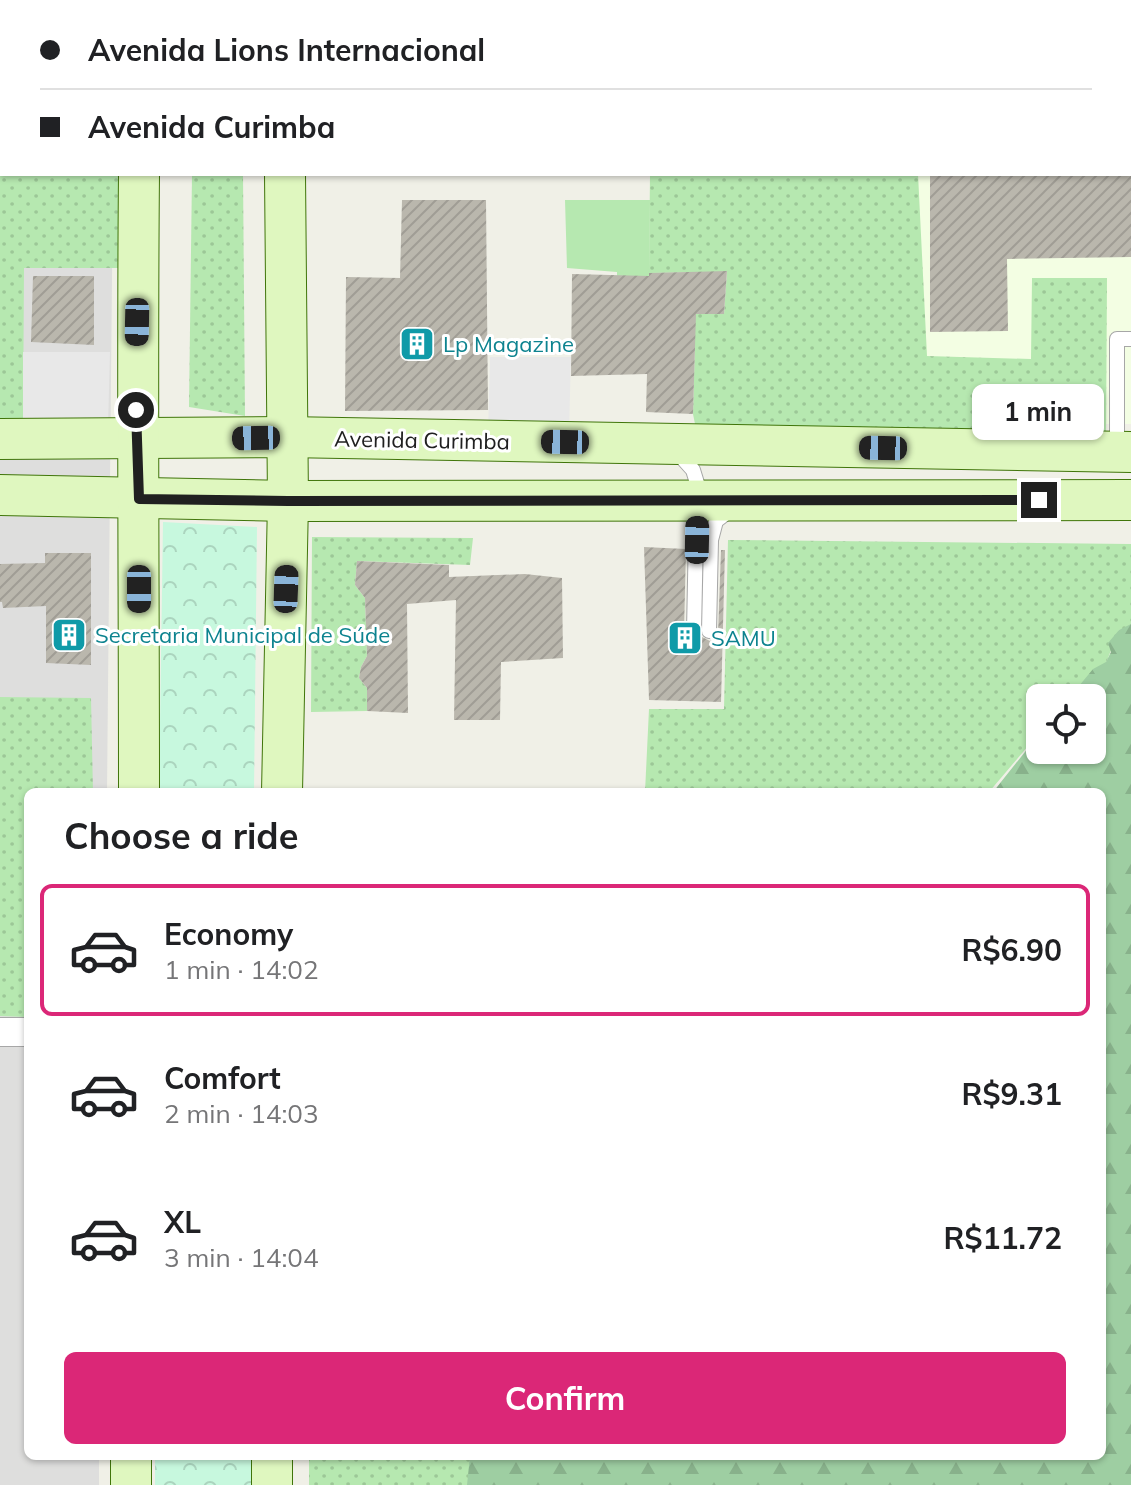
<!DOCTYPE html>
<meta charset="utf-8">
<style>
body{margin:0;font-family:Mulish,sans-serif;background:#f6f6f6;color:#202124;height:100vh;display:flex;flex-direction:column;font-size:30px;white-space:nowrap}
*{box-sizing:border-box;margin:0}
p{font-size:26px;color:#757577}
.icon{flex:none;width:44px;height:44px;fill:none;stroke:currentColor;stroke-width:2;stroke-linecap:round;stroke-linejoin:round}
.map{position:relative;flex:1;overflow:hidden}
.side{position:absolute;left:24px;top:788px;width:1082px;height:672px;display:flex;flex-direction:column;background:#fff;border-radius:12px;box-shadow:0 2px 6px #0004}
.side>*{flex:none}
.guide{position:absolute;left:0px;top:0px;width:1132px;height:176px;box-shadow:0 2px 6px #0004;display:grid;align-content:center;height:176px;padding:0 40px;background:#fff}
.buttons{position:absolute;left:1026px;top:684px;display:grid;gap:16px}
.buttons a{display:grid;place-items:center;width:80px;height:80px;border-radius:12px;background:#fff;box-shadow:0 2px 6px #0004;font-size:40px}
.end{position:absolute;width:36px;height:36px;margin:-18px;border:10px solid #202020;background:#fff;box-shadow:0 0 0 4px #fff}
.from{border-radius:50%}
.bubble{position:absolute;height:56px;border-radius:12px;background:#fff;box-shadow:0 2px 6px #0004;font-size:26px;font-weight:700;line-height:56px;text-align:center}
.car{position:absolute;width:24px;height:48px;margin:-24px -12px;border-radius:10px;box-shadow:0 0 6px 2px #0007;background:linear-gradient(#222 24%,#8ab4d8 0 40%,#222 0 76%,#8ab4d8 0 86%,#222 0)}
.guide b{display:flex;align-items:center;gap:28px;height:76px;font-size:30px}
.guide b+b{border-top:2px solid #e0e0e0}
.guide i{width:20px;height:20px;background:#202124}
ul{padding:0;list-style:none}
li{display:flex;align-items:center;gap:24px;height:132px;margin:0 16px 12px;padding:0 24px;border:4px solid transparent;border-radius:12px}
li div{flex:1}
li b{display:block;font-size:30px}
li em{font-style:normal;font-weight:700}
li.on{border-color:#db2777}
li>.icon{width:72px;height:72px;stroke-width:1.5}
h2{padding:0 40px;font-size:36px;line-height:96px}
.button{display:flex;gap:16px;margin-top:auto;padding:16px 40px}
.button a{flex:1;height:92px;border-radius:12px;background:#db2777;color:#fff;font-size:32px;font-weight:700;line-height:92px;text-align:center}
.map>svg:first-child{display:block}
.residential{fill:#dededd}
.education{fill:#f3fee3}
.grass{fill:url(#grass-dots)}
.forest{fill:url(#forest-firs)}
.park{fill:url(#park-crowns)}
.garden{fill:#b6e8b0}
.parking{fill:#e8e8e8}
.building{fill:url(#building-hatch)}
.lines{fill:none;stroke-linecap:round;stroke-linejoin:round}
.lane-casing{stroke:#a7a7a7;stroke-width:16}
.street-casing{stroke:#a7a7a7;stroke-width:30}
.secondary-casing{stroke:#40750a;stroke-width:42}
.lane{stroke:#fff;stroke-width:14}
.street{stroke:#fff;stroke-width:28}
.secondary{stroke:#dff7bf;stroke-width:40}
.route{stroke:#202020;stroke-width:10}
.labels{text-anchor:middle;stroke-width:6;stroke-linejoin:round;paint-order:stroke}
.culture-label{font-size:22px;fill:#0d838f;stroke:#fff;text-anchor:start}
.street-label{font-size:22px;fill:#202020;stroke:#fff}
</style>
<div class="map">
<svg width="1131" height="1485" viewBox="0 0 1131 1485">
<defs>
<pattern id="grass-dots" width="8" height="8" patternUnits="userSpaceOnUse" patternTransform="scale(2)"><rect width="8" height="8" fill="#b6e8b0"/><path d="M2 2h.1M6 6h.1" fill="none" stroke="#9cc797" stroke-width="1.8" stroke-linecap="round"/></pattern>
<pattern id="forest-firs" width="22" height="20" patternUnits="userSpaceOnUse" patternTransform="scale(2)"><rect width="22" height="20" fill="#9ecea2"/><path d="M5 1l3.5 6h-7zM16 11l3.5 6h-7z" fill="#88b18b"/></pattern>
<pattern id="park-crowns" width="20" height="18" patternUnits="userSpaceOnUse" patternTransform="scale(2)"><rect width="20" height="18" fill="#c7f8de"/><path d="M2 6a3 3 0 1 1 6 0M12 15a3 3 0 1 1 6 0" fill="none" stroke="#abd4be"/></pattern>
<pattern id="building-hatch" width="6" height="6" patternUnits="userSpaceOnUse" patternTransform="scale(2)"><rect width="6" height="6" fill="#bab7ad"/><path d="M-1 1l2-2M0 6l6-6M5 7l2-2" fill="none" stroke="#a09d95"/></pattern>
</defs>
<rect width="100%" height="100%" fill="#f0f0e7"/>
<path class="residential" d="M 0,0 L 115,2 L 2,2 L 2,174 L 113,174 L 107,792 L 28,792 L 28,1456 L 99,1456 L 99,1485 L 0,1485 Z"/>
<path class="education" d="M 890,0 L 1131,0 L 1131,424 L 887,424 L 889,174 L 1130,174 L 1130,2 Z"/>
<g class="grass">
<path d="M 0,0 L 117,0 L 2,2 L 2,174 L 119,174 L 119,268 L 24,268 L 23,426 L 0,426 Z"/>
<path d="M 705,0 L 1047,0 L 1047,2 Z"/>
<path d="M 192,174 L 243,174 L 245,416 L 189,407 Z"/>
<path d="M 650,174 L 918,174 L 927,356 L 1031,359 L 1032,278 L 1107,278 L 1106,438 L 696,429 L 693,414 L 695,341 L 649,301 L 697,307 L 697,314 L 724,314 L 727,272 L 649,273 Z"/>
<path d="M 312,537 L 473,538 L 470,565 L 357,561 L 355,585 L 365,598 L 367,656 L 361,667 L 359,678 L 367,688 L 367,711 L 311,712 Z"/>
<path d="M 728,540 L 1131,544 L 1131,628 L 1119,630 L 1106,663 L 1069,698 L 1040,698 L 1040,732 L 989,792 L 645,792 L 649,709 L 724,709 Z"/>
<path d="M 0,697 L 91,698 L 93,792 L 28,792 L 28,1017 L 0,1016 Z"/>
<path d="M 309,1456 L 498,1456 L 491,1485 L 309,1485 Z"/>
</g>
<path class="forest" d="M 1131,624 L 1131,1485 L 467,1485 L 470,1456 L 1102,1456 L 1102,792 L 993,792 L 1040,733 L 1040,750 L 1092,750 L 1092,698 L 1069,698 L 1093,669 L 1106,662 L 1111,652 L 1108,643 L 1119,630 Z"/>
<g class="park">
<path d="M 163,522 L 257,527 L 254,792 L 159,792 Z"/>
<rect x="155" y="1456" width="96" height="29"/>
</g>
<path class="garden" d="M 565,200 L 650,200 L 649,294 L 617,295 L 617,272 L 567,268 Z"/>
<g class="parking">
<path d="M 23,352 L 110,352 L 108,427 L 23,426 Z"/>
<path d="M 490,357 L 571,357 L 569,433 L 488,433 Z"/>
</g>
<g class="building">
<path d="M 930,174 L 1131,174 L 1131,257 L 1007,259 L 1008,331 L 930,332 Z"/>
<path d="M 402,200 L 486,200 L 488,410 L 345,411 L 346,277 L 400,278 Z"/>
<path d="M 727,271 L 724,314 L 696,314 L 693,414 L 646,412 L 647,374 L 571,376 L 572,274 L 649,276 L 649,273 Z"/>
<path d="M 33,276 L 94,276 L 94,345 L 31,342 Z"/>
<path d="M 644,547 L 686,549 L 684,631 L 686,636 L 693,641 L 702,637 L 710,641 L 718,635 L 721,550 L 725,550 L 721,702 L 649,700 Z"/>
<path d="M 45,553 L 91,553 L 91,665 L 46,663 L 46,606 L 3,608 L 2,602 L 0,602 L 0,564 L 45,563 Z"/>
<path d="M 357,561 L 449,565 L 449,577 L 525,574 L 562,578 L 563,658 L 501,662 L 500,720 L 454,720 L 456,600 L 407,604 L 408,713 L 367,711 L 367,688 L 359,678 L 361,667 L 367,656 L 365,598 L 355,585 Z"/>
</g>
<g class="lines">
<g class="lane-casing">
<g id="lane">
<path d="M 676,451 L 693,470 L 697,483 L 694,631"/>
<path d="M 1117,451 L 1117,339 L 1131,339"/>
<path d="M 709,631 L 711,540 L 716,521 L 729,511"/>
</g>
</g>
<g class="street-casing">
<path id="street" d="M 0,1032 L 28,1032"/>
</g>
<g class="secondary-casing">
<g id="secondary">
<path d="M 284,0 L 284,2"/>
<path d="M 141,2 L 141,0"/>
<path d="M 0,439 L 286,437 L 1131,452"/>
<path d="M 0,495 L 288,501 L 1131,500"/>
<path d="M 139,792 C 139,586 137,380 139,174"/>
<path d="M 282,792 L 288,501 L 285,174"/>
<path d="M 131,1485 L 131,1456"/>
<path d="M 272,1485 L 272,1456"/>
</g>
</g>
<use href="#lane" class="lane"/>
<use href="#street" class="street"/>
<use href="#secondary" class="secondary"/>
</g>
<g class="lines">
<path class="route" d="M 136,410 L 139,499 L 288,501 L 1039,500"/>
</g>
<defs>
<g id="building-square" transform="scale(1.8)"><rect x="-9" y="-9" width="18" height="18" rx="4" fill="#0f9aa8" stroke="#fff"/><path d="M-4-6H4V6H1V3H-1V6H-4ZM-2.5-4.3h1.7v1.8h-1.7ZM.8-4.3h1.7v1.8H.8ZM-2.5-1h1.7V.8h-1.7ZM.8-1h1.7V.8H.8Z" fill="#fff"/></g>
</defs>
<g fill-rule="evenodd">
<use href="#building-square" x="417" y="344"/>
<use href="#building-square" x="69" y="635"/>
<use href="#building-square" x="685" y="638"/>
</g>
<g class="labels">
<g class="culture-label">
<text x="443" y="352">Lp Magazine</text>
<text x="95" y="643">Secretaria Municipal de Súde</text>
<text x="711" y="646">SAMU</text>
</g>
<g class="street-label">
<text transform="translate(422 440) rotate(1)" y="8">Avenida Curimba</text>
</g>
</g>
</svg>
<div class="buttons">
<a><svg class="icon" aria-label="locate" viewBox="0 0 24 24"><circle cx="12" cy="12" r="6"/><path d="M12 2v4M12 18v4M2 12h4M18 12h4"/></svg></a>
</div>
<i class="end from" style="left:136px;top:410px"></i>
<i class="end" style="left:1039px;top:500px"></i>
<div class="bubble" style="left:972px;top:384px;width:132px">1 min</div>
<i class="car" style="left:137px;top:322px;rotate:181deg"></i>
<i class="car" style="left:256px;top:438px;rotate:269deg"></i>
<i class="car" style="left:565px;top:442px;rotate:271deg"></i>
<i class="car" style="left:883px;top:448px;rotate:271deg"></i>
<i class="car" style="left:697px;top:540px;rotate:1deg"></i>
<i class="car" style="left:139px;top:589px;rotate:180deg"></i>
<i class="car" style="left:286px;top:589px;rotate:2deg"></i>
<div class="guide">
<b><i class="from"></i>Avenida Lions Internacional</b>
<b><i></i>Avenida Curimba</b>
</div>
<section class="side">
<h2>Choose a ride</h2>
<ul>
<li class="on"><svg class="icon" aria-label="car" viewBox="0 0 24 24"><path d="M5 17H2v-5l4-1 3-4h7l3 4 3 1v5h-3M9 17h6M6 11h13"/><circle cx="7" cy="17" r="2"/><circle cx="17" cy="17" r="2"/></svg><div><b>Economy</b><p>1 min · 14:02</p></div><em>R$6.90</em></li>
<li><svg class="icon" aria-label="car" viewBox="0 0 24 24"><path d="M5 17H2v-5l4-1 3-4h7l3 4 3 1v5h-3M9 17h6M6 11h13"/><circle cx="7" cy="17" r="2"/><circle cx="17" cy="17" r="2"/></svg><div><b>Comfort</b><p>2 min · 14:03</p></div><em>R$9.31</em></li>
<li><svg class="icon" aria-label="car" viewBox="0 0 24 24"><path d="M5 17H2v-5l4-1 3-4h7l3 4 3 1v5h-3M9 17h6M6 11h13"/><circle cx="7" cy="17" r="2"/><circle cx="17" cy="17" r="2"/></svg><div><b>XL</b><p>3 min · 14:04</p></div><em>R$11.72</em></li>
</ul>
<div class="button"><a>Confirm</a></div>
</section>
</div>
